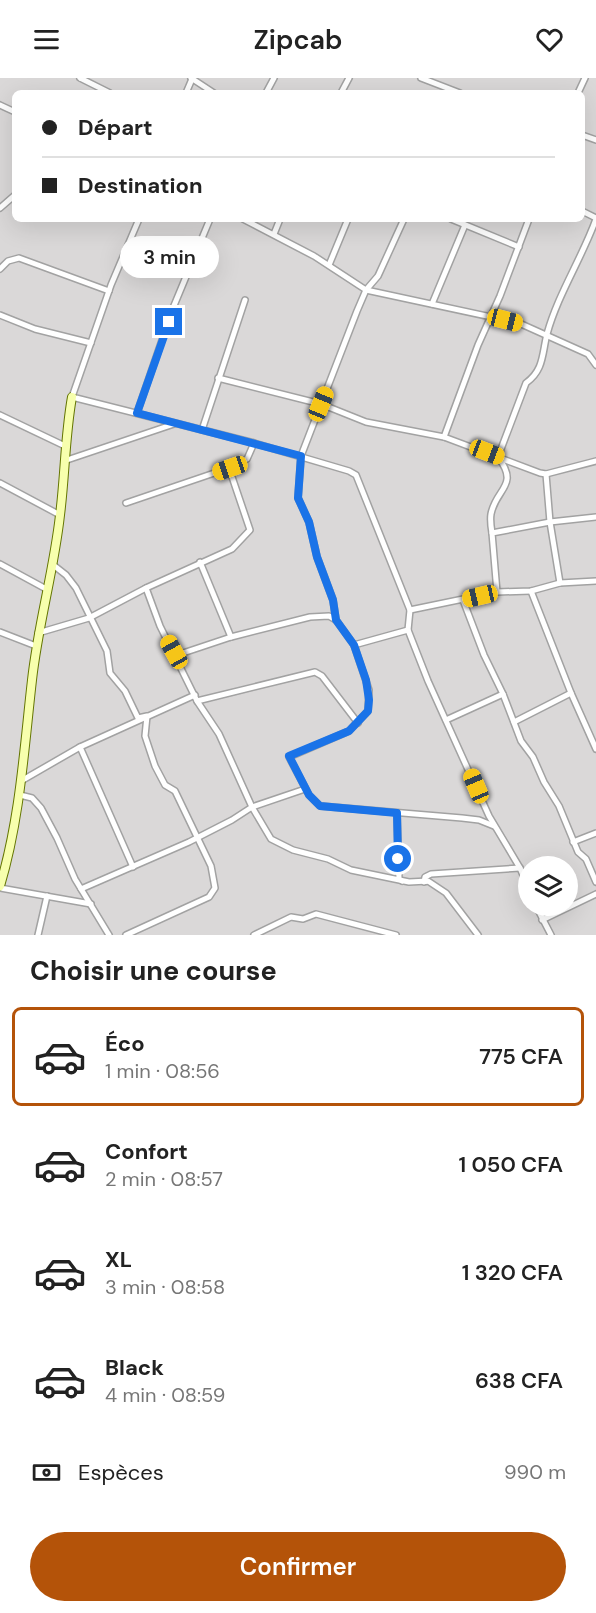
<!DOCTYPE html>
<html lang="fr">
<meta charset="utf-8">
<style>
body{margin:0;font-family:"DM Sans",sans-serif;background:#f2f2f2;color:#222;height:100vh;display:flex;flex-direction:column;font-size:22px;white-space:nowrap}
*{box-sizing:border-box;margin:0}
p{font-size:20px;color:#767676}
.icon{flex:none;width:33px;height:33px;fill:none;stroke:currentColor;stroke-width:2;stroke-linecap:round;stroke-linejoin:round}
.map{position:relative;height:857px;overflow:hidden}
.sheet{display:flex;flex-direction:column;background:#fff;flex:1}
.sheet>*{flex:none}
.guide{position:absolute;left:12px;top:12px;width:573px;height:132px;border-radius:9px;box-shadow:0 6px 24px #0002;display:grid;align-content:center;height:132px;padding:0 30px;background:#fff}
.fabs{position:absolute;left:518px;top:778px;display:grid;gap:12px}
.fabs a{display:grid;place-items:center;width:60px;height:60px;border-radius:50%;background:#fff;box-shadow:0 6px 24px #0002;font-size:30px}
.end{position:absolute;width:27px;height:27px;margin:-14px;border:8px solid #1a73e8;background:#fff;box-shadow:0 0 0 3px #fff}
.from{border-radius:50%}
.bubble{position:absolute;height:42px;border-radius:21px;background:#fff;box-shadow:0 6px 24px #0002;font-size:20px;font-weight:600;line-height:42px;text-align:center}
.car{position:absolute;width:18px;height:36px;margin:-18px -9px;border-radius:8px;box-shadow:0 0 4px 2px #0007;background:linear-gradient(#f5c518 24%,#345 0 40%,#f5c518 0 76%,#345 0 86%,#f5c518 0)}
.guide b{display:flex;align-items:center;gap:21px;height:57px;font-size:22px}
.guide b+b{border-top:2px solid #e0e0e0}
.guide i{width:15px;height:15px;background:#222}
ul{padding:0;list-style:none}
li{display:flex;align-items:center;gap:18px;height:99px;margin:0 12px 9px;padding:0 18px;border:3px solid transparent;border-radius:9px}
li div{flex:1}
li b{display:block;font-size:22px}
li em{font-style:normal;font-weight:600}
li.current{border-color:#b45309}
li>.icon{width:54px;height:54px;stroke-width:1.5}
h2{padding:0 30px;font-size:27px;line-height:72px}
.pay{display:flex;align-items:center;gap:15px;height:66px;padding:0 30px;font-size:22px}
.pay p{margin-inline-start:auto}
.primary-button{display:flex;gap:12px;margin-top:auto;padding:12px 30px}
.primary-button a{flex:1;height:69px;border-radius:36px;background:#b45309;color:#fff;font-size:24px;font-weight:600;line-height:69px;text-align:center}
header{display:flex;justify-content:space-between;align-items:center;height:78px;padding:0 30px;background:#fff;font-size:27px;font-weight:600}
.map>svg:first-child{display:block}
.residential{fill:#dad8d8;fill-rule:evenodd}
.lines{fill:none;stroke-linecap:round;stroke-linejoin:round}
.street-casing{stroke:#a2a2a2;stroke-width:8}
.secondary-casing{stroke:#637500;stroke-width:10}
.street{stroke:#fff;stroke-width:5}
.secondary{stroke:#f7ffad;stroke-width:8}
.route{stroke:#1a73e8;stroke-width:8}
</style>
<header><svg class="icon" aria-label="menu" viewBox="0 0 24 24"><path d="M4 6h16M4 12h16M4 18h16"/></svg>Zipcab<svg class="icon" aria-label="heart" viewBox="0 0 24 24"><path d="M12 20l-8-8c-3-5 5-10 8-4 3-6 11-1 8 4z"/></svg></header>
<div class="map">
<svg width="596" height="857" viewBox="0 0 596 857">
<rect width="100%" height="100%" fill="#eeeae0"/>
<path class="residential" d="M 0,0 L 596,0 L 596,857 L 0,857 ZM 15,15 L 582,15 L 582,141 L 15,141 ZM 528,789 L 567,789 L 567,828 L 528,828 Z"/>
<g class="lines">
<g class="street-casing">
<g id="street">
<path d="M 80,0 L 110,15"/>
<path d="M 191,0 L 214,15"/>
<path d="M 421,0 L 460,15"/>
<path d="M 186,15 L 192,1"/>
<path d="M 266,15 L 274,0"/>
<path d="M 341,15 L 349,0"/>
<path d="M 578,15 L 585,0"/>
<path d="M 0,27 L 15,34"/>
<path d="M 582,57 L 596,62"/>
<path d="M 0,130 L 15,117"/>
<path d="M 582,133 L 596,140"/>
<path d="M 139,141 L 111,207 L 72,319 L 254,365 L 349,393 L 356,397 L 410,532 L 408,552 L 428,603 L 489,738 L 520,790 L 528,809"/>
<path d="M 243,141 L 314,178 L 366,212 L 519,245 L 588,276 L 596,287"/>
<path d="M 451,141 L 519,169"/>
<path d="M 274,156 L 280,141"/>
<path d="M 329,187 L 348,141"/>
<path d="M 0,191 L 8,183 L 19,180 L 109,213"/>
<path d="M 432,226 L 465,147"/>
<path d="M 0,237 L 35,251 L 91,265"/>
<path d="M 218,300 L 321,326 L 366,344 L 444,359 L 540,395 L 546,396 L 596,383"/>
<path d="M 137,335 L 173,230 L 210,141"/>
<path d="M 0,337 L 65,368"/>
<path d="M 202,352 L 245,222"/>
<path d="M 444,359 L 478,267 L 500,218 L 529,141"/>
<path d="M 64,383 L 174,346"/>
<path d="M 546,396 L 550,444 L 560,505"/>
<path d="M 0,405 L 60,437"/>
<path d="M 126,425 L 229,390 L 247,381 L 254,365"/>
<path d="M 492,455 C 491,449 490,442 491,436 C 496,410 520,408 498,379 L 526,305 C 544,292 542,276 547,256 C 558,216 582,180 596,141"/>
<path d="M 200,484 L 231,559"/>
<path d="M 0,486 L 48,512"/>
<path d="M 52,486 L 66,497 L 76,510 L 107,573 L 110,595 L 125,613 L 138,640 L 147,638 L 145,658 L 155,688 L 165,707 L 175,713 L 211,788 L 215,810 L 209,819 L 126,857"/>
<path d="M 146,510 L 160,548 L 197,623 L 219,656 L 252,729 L 271,761 L 293,772 L 328,781 L 351,792 L 409,804 L 428,803 L 446,815 L 478,857"/>
<path d="M 531,513 L 571,615 L 596,671"/>
<path d="M 497,514 L 492,455 L 550,444 L 596,439"/>
<path d="M 463,522 L 484,577 L 503,616 L 521,663 L 533,679 L 544,704 L 559,728 L 578,774 L 586,781 L 596,804"/>
<path d="M 410,532 L 497,514 L 531,513 L 560,505 L 596,503"/>
<path d="M 336,542 L 333,522 L 317,479 L 309,444 L 298,420 L 301,378 L 357,233 L 366,212 L 378,198 L 404,141"/>
<path d="M 0,554 L 36,568"/>
<path d="M 38,555 L 89,540 L 146,510 L 232,471 L 250,452 L 229,390"/>
<path d="M 354,567 L 408,552"/>
<path d="M 174,574 L 183,575 L 231,559 L 310,539 L 329,538 L 336,542 L 354,567 L 369,612 L 368,633 L 349,653 L 289,679 L 309,717 L 320,728 L 462,740 L 479,742 L 494,748"/>
<path d="M 197,623 L 315,594 L 322,598 L 358,645"/>
<path d="M 446,642 L 503,616"/>
<path d="M 514,644 L 571,615"/>
<path d="M 21,703 L 80,669"/>
<path d="M 20,717 L 32,720 L 41,730 L 57,760 L 75,801 L 109,857"/>
<path d="M 397,735 L 399,801 L 402,803"/>
<path d="M 573,764 L 596,755"/>
<path d="M 133,789 L 80,669 L 195,617"/>
<path d="M 427,803 L 424,804 L 425,799 L 431,796 L 520,790"/>
<path d="M 0,810 L 91,826"/>
<path d="M 81,811 L 189,764 L 232,742 L 252,729 L 305,711"/>
<path d="M 536,828 L 551,857"/>
<path d="M 542,842 L 596,816"/>
<path d="M 38,857 L 47,818"/>
<path d="M 254,857 L 291,839 L 303,841 L 316,836 L 396,857"/>
</g>
</g>
<g class="secondary-casing">
<path id="secondary" d="M 0,808 C 20,741 24,672 32,602 C 38,547 54,492 60,437 C 65,398 65,358 72,319"/>
</g>
<use href="#street" class="street"/>
<use href="#secondary" class="secondary"/>
</g>
<g class="lines">
<path class="route" d="M 169,244 L 137,335 L 301,378 L 298,420 L 309,444 L 317,479 L 333,522 L 336,542 L 354,567 L 366,602 L 369,622 L 368,633 L 349,653 L 289,678 L 309,717 L 320,728 L 397,735 L 398,781"/>
</g>
</svg>
<div class="fabs">
<a><svg class="icon" aria-label="layers" viewBox="0 0 24 24"><path d="M12 4l9 5-9 5-9-5zM3 14l9 5 9-5"/></svg></a>
</div>
<i class="end from" style="left:398px;top:781px"></i>
<i class="end" style="left:169px;top:244px"></i>
<div class="bubble" style="left:120px;top:158px;width:99px">3 min</div>
<i class="car" style="left:505px;top:242px;rotate:104deg"></i>
<i class="car" style="left:321px;top:326px;rotate:22deg"></i>
<i class="car" style="left:487px;top:374px;rotate:111deg"></i>
<i class="car" style="left:230px;top:390px;rotate:251deg"></i>
<i class="car" style="left:480px;top:518px;rotate:257deg"></i>
<i class="car" style="left:174px;top:574px;rotate:331deg"></i>
<i class="car" style="left:476px;top:708px;rotate:337deg"></i>
<div class="guide">
<b><i class="from"></i>Départ</b>
<b><i></i>Destination</b>
</div>
</div>
<section class="sheet">
<h2>Choisir une course</h2>
<ul>
<li class="current"><svg class="icon" aria-label="car" viewBox="0 0 24 24"><path d="M5 17H2v-5l4-1 3-4h7l3 4 3 1v5h-3M9 17h6M6 11h13"/><circle cx="7" cy="17" r="2"/><circle cx="17" cy="17" r="2"/></svg><div><b>Éco</b><p>1 min · 08:56</p></div><em>775 CFA</em></li>
<li><svg class="icon" aria-label="car" viewBox="0 0 24 24"><path d="M5 17H2v-5l4-1 3-4h7l3 4 3 1v5h-3M9 17h6M6 11h13"/><circle cx="7" cy="17" r="2"/><circle cx="17" cy="17" r="2"/></svg><div><b>Confort</b><p>2 min · 08:57</p></div><em>1 050 CFA</em></li>
<li><svg class="icon" aria-label="car" viewBox="0 0 24 24"><path d="M5 17H2v-5l4-1 3-4h7l3 4 3 1v5h-3M9 17h6M6 11h13"/><circle cx="7" cy="17" r="2"/><circle cx="17" cy="17" r="2"/></svg><div><b>XL</b><p>3 min · 08:58</p></div><em>1 320 CFA</em></li>
<li><svg class="icon" aria-label="car" viewBox="0 0 24 24"><path d="M5 17H2v-5l4-1 3-4h7l3 4 3 1v5h-3M9 17h6M6 11h13"/><circle cx="7" cy="17" r="2"/><circle cx="17" cy="17" r="2"/></svg><div><b>Black</b><p>4 min · 08:59</p></div><em>638 CFA</em></li>
</ul>
<div class="pay"><svg class="icon" aria-label="cash" viewBox="0 0 24 24"><path d="M3 7h18v10H3z"/><circle cx="12" cy="12" r="2"/></svg>Espèces<p>990 m</p></div>
<div class="primary-button"><a>Confirmer</a></div>
</section>
